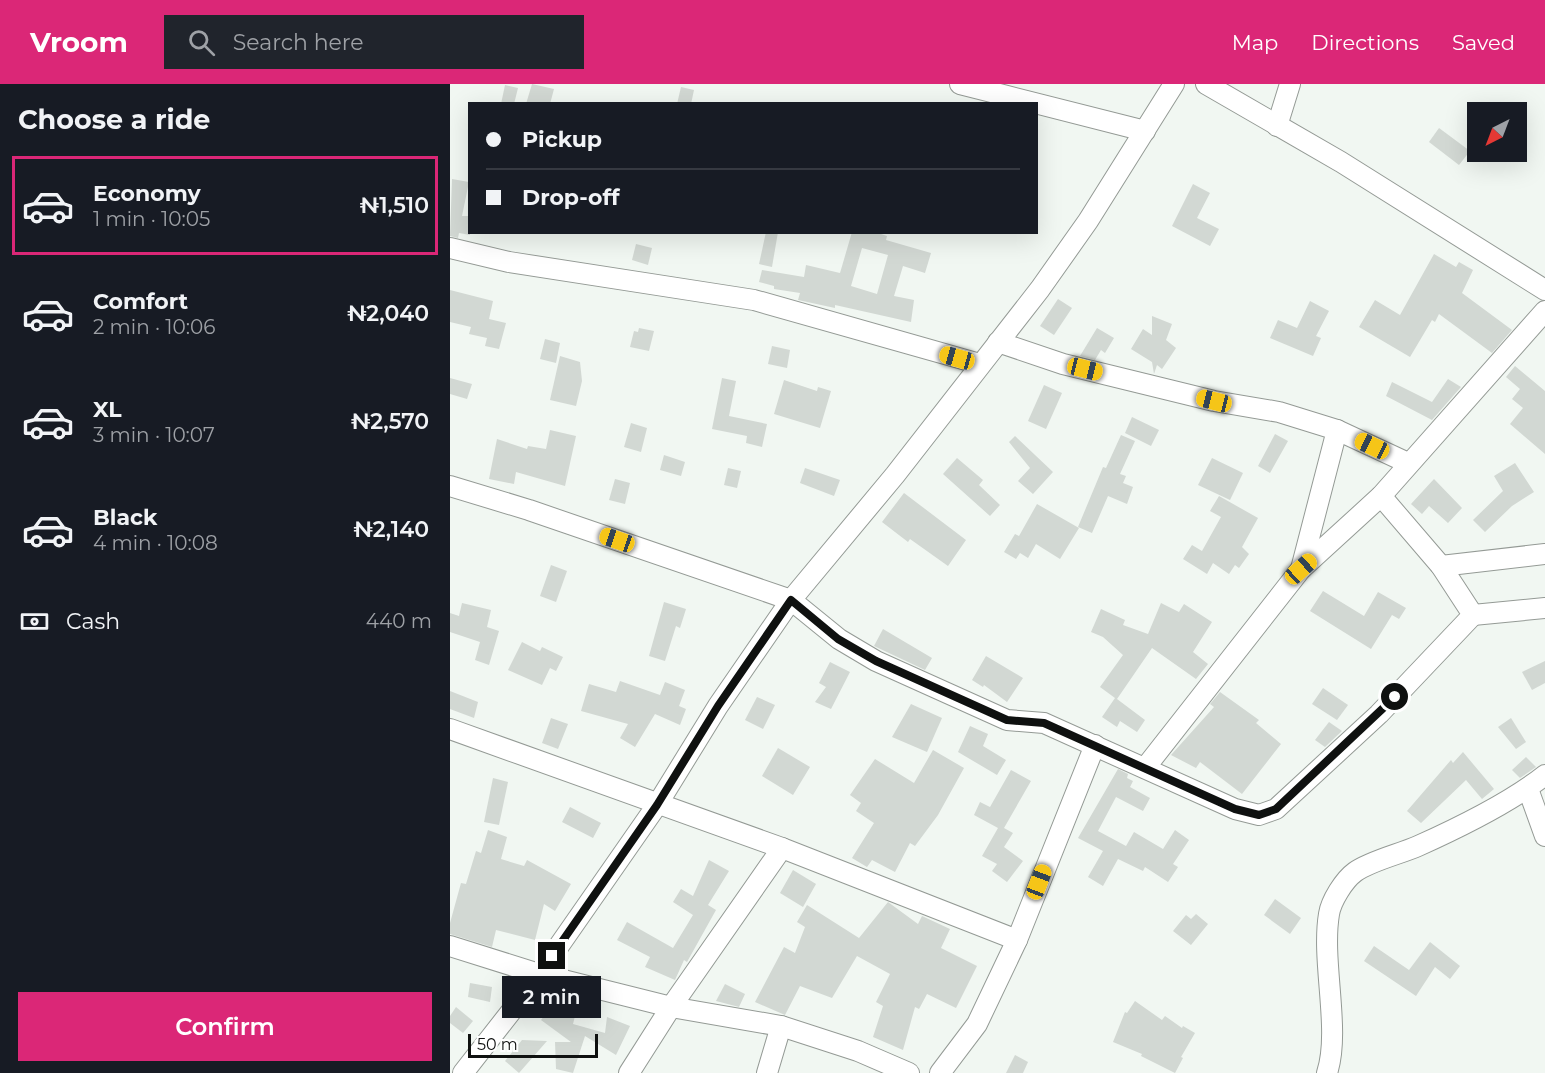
<!DOCTYPE html>
<meta charset="utf-8">
<style>
body{margin:0;font-family:Montserrat,sans-serif;background:#20242c;color:#f1f3f6;height:100vh;display:flex;flex-direction:column;font-size:22px;white-space:nowrap}
*{box-sizing:border-box;margin:0}
p{font-size:20px;color:#9ea1a6}
.icon{flex:none;width:33px;height:33px;fill:none;stroke:currentColor;stroke-width:2;stroke-linecap:round;stroke-linejoin:round}
.map{position:relative;flex:1;overflow:hidden}
.sheet{display:flex;flex-direction:column;background:#171b24;width:450px}
.sheet>*{flex:none}
.banner{position:absolute;left:18px;top:18px;width:570px;height:132px;border-radius:0px;box-shadow:0 6px 24px #0002;display:grid;align-content:center;height:132px;padding:0 18px;background:#171b24}
.needle{width:39px;rotate:222deg}
.fabs{position:absolute;left:1017px;top:18px;display:grid;gap:12px}
.fabs a{display:grid;place-items:center;width:60px;height:60px;border-radius:0px;background:#171b24;box-shadow:0 6px 24px #0002;font-size:30px}
.scale{position:absolute;left:18px;bottom:15px;width:130px;box-sizing:border-box;padding-left:6px;border:3px solid #0f1110;border-top:0;font-size:16px;line-height:21px;white-space:nowrap;color:#0f1110;-webkit-text-stroke:4px #fff;paint-order:stroke}
.end{position:absolute;width:27px;height:27px;margin:-14px;border:8px solid #0f1110;background:#fff;box-shadow:0 0 0 3px #fff}
.from{border-radius:50%}
.bubble{position:absolute;height:42px;border-radius:0px;background:#171b24;box-shadow:0 6px 24px #0002;font-size:20px;font-weight:600;line-height:42px;text-align:center}
.car{position:absolute;width:18px;height:36px;margin:-18px -9px;border-radius:8px;box-shadow:0 0 4px 2px #0007;background:linear-gradient(#f5c518 24%,#345 0 40%,#f5c518 0 76%,#345 0 86%,#f5c518 0)}
.banner b{display:flex;align-items:center;gap:21px;height:57px;font-size:22px}
.banner b+b{border-top:2px solid #363941}
.banner i{width:15px;height:15px;background:#f1f3f6}
ul{padding:0;list-style:none}
li{display:flex;align-items:center;gap:18px;height:99px;margin:0 12px 9px;padding:0 6px;border:3px solid transparent;border-radius:0px}
li div{flex:1}
li b{display:block;font-size:22px}
li em{font-style:normal;font-weight:600}
li.active{border-color:#db2777}
li>.icon{width:54px;height:54px;stroke-width:1.5}
h2{padding:0 18px;font-size:27px;line-height:72px}
.pay{display:flex;align-items:center;gap:15px;height:66px;padding:0 18px;font-size:22px}
.pay p{margin-inline-start:auto}
.primary-button{display:flex;gap:12px;margin-top:auto;padding:12px 18px}
.primary-button a{flex:1;height:69px;border-radius:0px;background:#db2777;color:#fff;font-size:24px;font-weight:600;line-height:69px;text-align:center}
header{display:flex;align-items:center;gap:36px;box-sizing:border-box;height:84px;padding:0 30px;background:#db2777;color:#fff}
header strong{font-size:28px}
nav{display:flex;gap:33px;margin-inline-start:auto;font-size:21px}
.search{width:420px;height:54px;background:#20242c;display:flex;align-items:center;gap:15px;box-sizing:border-box;padding:0 21px;border-radius:0px;color:#9ea1a6;font-size:22px}
main{display:flex;flex:1;min-height:0}
.map>svg:first-child{display:block}
.building{fill:#d2d8d3;fill-rule:evenodd}
.lines{fill:none;stroke-linecap:round;stroke-linejoin:round}
.minor-casing{stroke:#949a95;stroke-width:22}
.minor{stroke:#fff;stroke-width:20}
.route{stroke:#0f1110;stroke-width:8}
</style>
<header>
<strong>Vroom</strong>
<div class="search"><svg class="icon" aria-label="search" viewBox="0 0 24 24"><circle cx="10" cy="10" r="6"/><path d="M15 15l6 6"/></svg>Search here</div>
<nav><a>Map</a><a>Directions</a><a>Saved</a></nav>
</header>
<main>
<section class="sheet">
<h2>Choose a ride</h2>
<ul>
<li class="active"><svg class="icon" aria-label="car" viewBox="0 0 24 24"><path d="M5 17H2v-5l4-1 3-4h7l3 4 3 1v5h-3M9 17h6M6 11h13"/><circle cx="7" cy="17" r="2"/><circle cx="17" cy="17" r="2"/></svg><div><b>Economy</b><p>1 min · 10:05</p></div><em>₦1,510</em></li>
<li><svg class="icon" aria-label="car" viewBox="0 0 24 24"><path d="M5 17H2v-5l4-1 3-4h7l3 4 3 1v5h-3M9 17h6M6 11h13"/><circle cx="7" cy="17" r="2"/><circle cx="17" cy="17" r="2"/></svg><div><b>Comfort</b><p>2 min · 10:06</p></div><em>₦2,040</em></li>
<li><svg class="icon" aria-label="car" viewBox="0 0 24 24"><path d="M5 17H2v-5l4-1 3-4h7l3 4 3 1v5h-3M9 17h6M6 11h13"/><circle cx="7" cy="17" r="2"/><circle cx="17" cy="17" r="2"/></svg><div><b>XL</b><p>3 min · 10:07</p></div><em>₦2,570</em></li>
<li><svg class="icon" aria-label="car" viewBox="0 0 24 24"><path d="M5 17H2v-5l4-1 3-4h7l3 4 3 1v5h-3M9 17h6M6 11h13"/><circle cx="7" cy="17" r="2"/><circle cx="17" cy="17" r="2"/></svg><div><b>Black</b><p>4 min · 10:08</p></div><em>₦2,140</em></li>
</ul>
<div class="pay"><svg class="icon" aria-label="cash" viewBox="0 0 24 24"><path d="M3 7h18v10H3z"/><circle cx="12" cy="12" r="2"/></svg>Cash<p>440 m</p></div>
<div class="primary-button"><a>Confirm</a></div>
</section>
<div class="map">
<svg width="1095" height="989" viewBox="0 0 1095 989">
<rect width="100%" height="100%" fill="#f1f7f2"/>
<g class="building">
<path d="M 82,0 L 104,5 L 100,20 L 76,20 Z"/>
<path d="M 55,1 L 68,4 L 64,20 L 51,20 Z"/>
<path d="M 231,3 L 244,6 L 241,20 L 227,20 Z"/>
<path d="M 989,44 L 1020,67 L 1009,81 L 979,58 Z"/>
<path d="M 2,95 L 19,98 L 12,132 L 20,132 L 20,151 L 9,149 L 8,154 L 0,152 Z"/>
<path d="M 743,100 L 760,109 L 747,134 L 769,145 L 760,162 L 722,142 Z"/>
<path d="M 316,148 L 328,148 L 322,183 L 309,180 Z"/>
<path d="M 402,148 L 425,148 L 437,152 L 436,156 L 481,169 L 475,189 L 453,182 L 444,212 L 464,216 L 461,238 L 385,221 L 385,224 L 348,216 L 350,209 L 324,205 L 324,202 L 309,198 L 312,186 L 354,193 L 356,181 L 390,189 ZM 412,164 L 438,171 L 427,210 L 401,202 Z"/>
<path d="M 186,160 L 202,164 L 198,181 L 182,176 Z"/>
<path d="M 984,170 L 1006,183 L 1009,178 L 1023,186 L 1012,209 L 1062,246 L 1042,269 L 989,230 L 985,238 L 982,236 L 960,273 L 909,243 L 925,216 L 950,231 Z"/>
<path d="M 0,206 L 43,217 L 39,235 L 56,239 L 49,265 L 35,262 L 37,254 L 19,250 L 21,243 L 0,238 Z"/>
<path d="M 608,215 L 622,224 L 604,251 L 590,242 Z"/>
<path d="M 860,217 L 879,227 L 866,252 L 871,254 L 863,272 L 820,254 L 828,236 L 847,244 Z"/>
<path d="M 702,232 L 722,240 L 716,256 L 726,264 L 712,285 L 707,281 L 704,290 L 702,278 L 681,265 L 693,245 L 702,251 Z"/>
<path d="M 189,244 L 204,247 L 199,267 L 180,263 L 184,247 L 188,248 Z"/>
<path d="M 647,244 L 664,254 L 655,269 L 651,266 L 645,276 L 630,272 Z"/>
<path d="M 95,255 L 110,259 L 106,279 L 90,275 Z"/>
<path d="M 322,262 L 340,266 L 337,284 L 318,280 Z"/>
<path d="M 110,272 L 130,278 L 132,297 L 126,322 L 100,316 Z"/>
<path d="M 1065,282 L 1095,307 L 1095,370 L 1060,340 L 1073,324 L 1062,315 L 1070,305 L 1056,293 Z"/>
<path d="M 0,294 L 22,300 L 17,315 L 0,310 Z"/>
<path d="M 272,294 L 286,297 L 279,332 L 317,340 L 312,363 L 296,359 L 297,352 L 262,345 Z"/>
<path d="M 998,295 L 1011,303 L 982,336 L 936,312 L 942,298 L 982,318 Z"/>
<path d="M 334,296 L 367,307 L 368,303 L 381,307 L 370,344 L 324,330 Z"/>
<path d="M 594,301 L 612,309 L 596,345 L 578,337 Z"/>
<path d="M 682,333 L 709,346 L 701,362 L 675,349 Z"/>
<path d="M 181,339 L 197,344 L 191,368 L 174,363 Z"/>
<path d="M 100,346 L 126,352 L 115,402 L 66,388 L 64,400 L 39,395 L 47,355 L 77,365 L 78,362 L 96,365 Z"/>
<path d="M 825,350 L 838,357 L 820,389 L 808,382 Z"/>
<path d="M 671,351 L 685,357 L 670,390 L 676,392 L 673,399 L 683,403 L 677,420 L 658,412 L 642,449 L 628,443 L 653,383 L 656,384 Z"/>
<path d="M 565,352 L 603,388 L 583,410 L 568,397 L 580,384 L 559,358 Z"/>
<path d="M 214,371 L 235,378 L 231,392 L 210,386 Z"/>
<path d="M 507,374 L 533,396 L 529,401 L 550,421 L 540,432 L 493,390 Z"/>
<path d="M 762,374 L 793,389 L 780,416 L 748,401 Z"/>
<path d="M 1065,379 L 1084,408 L 1062,422 L 1035,448 L 1023,436 L 1053,407 L 1044,392 Z"/>
<path d="M 278,384 L 291,387 L 287,404 L 274,401 Z"/>
<path d="M 355,384 L 390,396 L 384,412 L 350,399 Z"/>
<path d="M 165,395 L 180,399 L 175,420 L 159,416 Z"/>
<path d="M 984,395 L 1012,424 L 998,439 L 979,422 L 972,430 L 961,420 Z"/>
<path d="M 454,409 L 516,456 L 498,482 L 460,455 L 458,458 L 432,438 Z"/>
<path d="M 769,412 L 808,434 L 792,463 L 799,470 L 789,484 L 785,481 L 779,490 L 763,479 L 757,490 L 733,475 L 742,461 L 752,467 L 771,433 L 760,427 Z"/>
<path d="M 587,420 L 629,444 L 610,475 L 586,460 L 578,474 L 570,469 L 566,475 L 554,468 L 565,450 L 569,452 Z"/>
<path d="M 101,481 L 117,487 L 106,518 L 90,512 Z"/>
<path d="M 873,507 L 914,532 L 928,508 L 956,524 L 949,535 L 942,531 L 921,565 L 860,527 Z"/>
<path d="M 214,518 L 236,525 L 230,544 L 226,542 L 215,577 L 199,572 Z"/>
<path d="M 12,519 L 41,526 L 37,543 L 49,547 L 39,581 L 25,576 L 30,558 L 0,548 L 0,529 L 9,532 Z"/>
<path d="M 711,519 L 729,528 L 734,520 L 762,538 L 743,568 L 758,580 L 746,595 L 702,564 L 667,615 L 695,636 L 687,648 L 670,637 L 667,643 L 652,633 L 665,614 L 650,603 L 673,571 L 653,553 L 641,548 L 651,525 L 675,536 L 673,541 L 698,550 Z"/>
<path d="M 433,545 L 482,574 L 475,586 L 424,562 Z"/>
<path d="M 72,558 L 90,567 L 92,563 L 113,573 L 106,587 L 100,584 L 92,601 L 58,586 Z"/>
<path d="M 536,572 L 573,594 L 557,618 L 534,601 L 533,603 L 522,596 Z"/>
<path d="M 1095,577 L 1095,599 L 1082,606 L 1072,588 Z"/>
<path d="M 380,578 L 400,588 L 381,625 L 365,618 L 376,603 L 369,599 Z"/>
<path d="M 170,597 L 210,611 L 215,598 L 235,606 L 229,622 L 236,625 L 230,641 L 205,630 L 185,663 L 170,654 L 178,640 L 131,627 L 139,600 L 166,608 Z"/>
<path d="M 873,604 L 898,621 L 887,636 L 862,620 Z"/>
<path d="M 0,607 L 28,618 L 24,634 L 0,625 Z"/>
<path d="M 770,608 L 809,636 L 806,639 L 831,660 L 792,710 L 750,678 L 746,684 L 721,671 L 764,623 L 760,620 Z"/>
<path d="M 307,613 L 325,621 L 313,645 L 295,636 Z"/>
<path d="M 461,620 L 492,634 L 477,668 L 442,653 Z"/>
<path d="M 101,634 L 118,640 L 108,665 L 92,659 Z"/>
<path d="M 1061,634 L 1076,658 L 1066,665 L 1048,643 Z"/>
<path d="M 879,638 L 892,647 L 875,663 L 865,656 Z"/>
<path d="M 520,642 L 538,650 L 533,662 L 556,676 L 547,691 L 508,668 Z"/>
<path d="M 328,664 L 360,683 L 343,711 L 312,692 Z"/>
<path d="M 483,666 L 514,684 L 488,731 L 465,762 L 460,759 L 445,788 L 422,776 L 417,783 L 402,774 L 424,739 L 406,727 L 411,719 L 400,711 L 425,675 L 464,699 Z"/>
<path d="M 1013,668 L 1044,705 L 1032,715 L 1016,696 L 971,739 L 957,727 L 1001,676 L 1003,679 Z"/>
<path d="M 1076,673 L 1086,683 L 1070,694 L 1062,686 Z"/>
<path d="M 668,685 L 678,690 L 677,694 L 683,697 L 680,703 L 700,714 L 693,727 L 666,713 L 648,747 L 676,762 L 684,748 L 713,765 L 725,746 L 739,756 L 723,780 L 728,783 L 718,798 L 695,783 L 693,787 L 668,775 L 653,802 L 638,793 L 653,767 L 628,754 Z"/>
<path d="M 561,686 L 581,697 L 554,744 L 563,749 L 554,763 L 573,777 L 557,798 L 542,787 L 547,780 L 532,772 L 548,744 L 524,731 L 530,718 L 540,723 Z"/>
<path d="M 43,694 L 58,698 L 49,741 L 34,738 Z"/>
<path d="M 120,723 L 151,739 L 143,754 L 112,738 Z"/>
<path d="M 38,746 L 57,753 L 51,775 L 74,782 L 77,776 L 121,800 L 105,827 L 94,820 L 85,856 L 46,846 L 42,863 L 0,850 L 0,839 L 11,799 L 16,800 L 26,767 L 31,769 Z"/>
<path d="M 259,776 L 279,787 L 258,821 L 266,826 L 237,878 L 234,876 L 225,896 L 195,883 L 200,873 L 167,856 L 177,838 L 223,864 L 243,831 L 223,818 L 231,805 L 243,812 Z"/>
<path d="M 343,786 L 366,800 L 353,823 L 330,809 Z"/>
<path d="M 825,815 L 851,834 L 840,850 L 814,831 Z"/>
<path d="M 438,818 L 468,840 L 472,832 L 500,845 L 491,864 L 527,882 L 506,924 L 477,910 L 469,925 L 465,923 L 453,966 L 423,953 L 433,922 L 426,918 L 440,890 L 407,872 L 382,914 L 350,902 L 335,931 L 305,918 L 334,863 L 345,869 L 355,843 L 347,838 L 357,821 L 409,854 Z"/>
<path d="M 746,830 L 758,840 L 741,861 L 723,847 L 736,831 L 741,835 Z"/>
<path d="M 980,858 L 1010,882 L 1000,895 L 985,883 L 966,912 L 914,877 L 924,862 L 959,886 Z"/>
<path d="M 20,899 L 42,903 L 40,918 L 18,913 Z"/>
<path d="M 275,900 L 295,910 L 289,923 L 266,917 Z"/>
<path d="M 685,917 L 712,936 L 715,932 L 732,944 L 733,942 L 745,949 L 731,973 L 733,974 L 725,989 L 691,972 L 692,970 L 663,958 L 675,928 L 677,929 Z"/>
<path d="M 105,918 L 127,924 L 123,940 L 155,949 L 157,933 L 180,942 L 166,971 L 135,952 L 123,989 L 106,985 L 105,958 L 121,958 L 91,936 Z"/>
<path d="M 6,923 L 23,937 L 13,949 L 0,939 L 0,932 Z"/>
<path d="M 72,956 L 97,957 L 69,989 L 55,977 Z"/>
<path d="M 565,971 L 578,978 L 573,989 L 556,989 Z"/>
</g>
<g class="lines">
<g class="minor-casing">
<g id="minor">
<path d="M 510,0 L 695,47"/>
<path d="M 756,0 L 891,78 L 1095,206"/>
<path d="M 827,42 L 840,0"/>
<path d="M 0,164 L 59,178 L 304,216 L 530,280"/>
<path d="M 548,258 L 613,280 L 764,317 L 829,328 L 887,346 L 958,379"/>
<path d="M 0,402 L 79,426 L 341,516 L 389,555 L 426,577 L 557,636 L 594,639 L 785,725 L 809,731 L 826,725 L 929,630 L 1023,531 L 991,482 L 931,412"/>
<path d="M 991,482 L 1095,470"/>
<path d="M 851,485 L 887,346"/>
<path d="M 1023,531 L 1095,524"/>
<path d="M 0,645 L 332,764 L 567,856"/>
<path d="M 695,684 L 851,485 L 931,412 L 1095,227"/>
<path d="M 1078,705 L 1095,752"/>
<path d="M 0,862 L 89,890 L 221,923 L 331,942 L 408,967 L 459,989"/>
<path d="M 13,989 L 81,902 L 207,721 L 268,622 L 341,516 L 445,391 L 590,205 L 638,137 L 724,0"/>
<path d="M 179,989 L 221,923 L 332,764"/>
<path d="M 317,989 L 331,942"/>
<path d="M 490,989 L 527,940 L 567,856 L 645,661"/>
<path d="M 877,989 C 891,946 871,878 879,830 C 881,817 894,796 905,788 C 920,777 950,770 968,762 C 1008,744 1061,718 1095,691"/>
</g>
</g>
<use href="#minor" class="minor"/>
</g>
<g class="lines">
<path class="route" d="M 102,872 L 207,721 L 268,622 L 341,516 L 388,555 L 426,577 L 557,636 L 594,639 L 785,725 L 809,731 L 826,725 L 945,613"/>
</g>
</svg>
<div class="fabs">
<a><svg class="needle" viewBox="-14 -14 28 28"><path d="M0-13l5 13h-10z" fill="#e53935"/><path d="M0 13l5-13h-10z" fill="#9ea1a6"/></svg></a>
</div>
<div class="scale">50 m</div>
<i class="end from" style="left:945px;top:613px"></i>
<i class="end" style="left:102px;top:872px"></i>
<div class="bubble" style="left:52px;top:892px;width:99px">2 min</div>
<i class="car" style="left:507px;top:274px;rotate:286deg"></i>
<i class="car" style="left:635px;top:285px;rotate:104deg"></i>
<i class="car" style="left:764px;top:317px;rotate:284deg"></i>
<i class="car" style="left:922px;top:362px;rotate:295deg"></i>
<i class="car" style="left:167px;top:456px;rotate:289deg"></i>
<i class="car" style="left:851px;top:485px;rotate:48deg"></i>
<i class="car" style="left:589px;top:798px;rotate:21deg"></i>
<div class="banner">
<b><i class="from"></i>Pickup</b>
<b><i></i>Drop-off</b>
</div>
</div>
</main>
